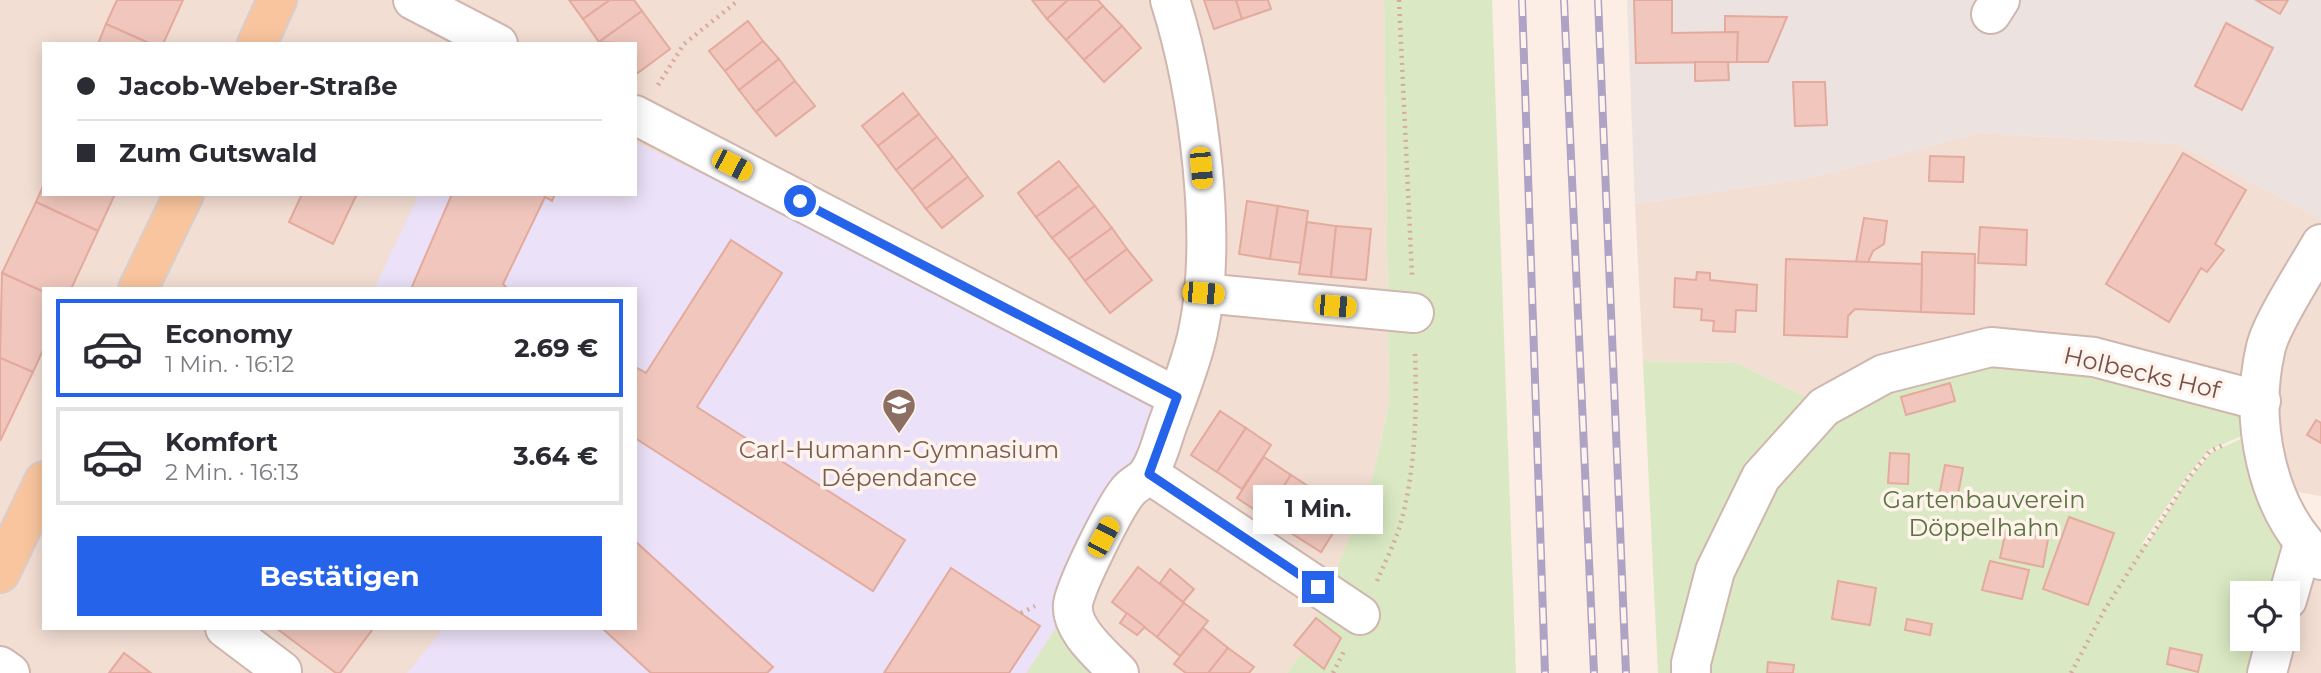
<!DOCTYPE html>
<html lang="de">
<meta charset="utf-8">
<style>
body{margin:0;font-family:Montserrat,sans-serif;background:#f2f2f3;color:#2b2b33;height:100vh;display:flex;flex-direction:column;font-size:26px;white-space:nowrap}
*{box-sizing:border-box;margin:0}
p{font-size:23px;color:#7c7c81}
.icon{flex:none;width:38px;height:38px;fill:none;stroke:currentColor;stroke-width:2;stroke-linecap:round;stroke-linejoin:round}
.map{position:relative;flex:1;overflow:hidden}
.side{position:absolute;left:42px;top:287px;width:595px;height:343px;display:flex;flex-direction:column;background:#fff;border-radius:0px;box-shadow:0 4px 18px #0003}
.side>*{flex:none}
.hud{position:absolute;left:42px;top:42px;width:595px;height:154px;border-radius:0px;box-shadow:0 4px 18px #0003;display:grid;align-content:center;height:154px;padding:0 35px;background:#fff}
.controls{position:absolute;left:2230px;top:581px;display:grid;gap:14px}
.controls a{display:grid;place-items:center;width:70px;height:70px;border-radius:0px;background:#fff;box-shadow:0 4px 18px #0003;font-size:35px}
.end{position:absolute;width:32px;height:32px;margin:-16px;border:9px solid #2563eb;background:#fff;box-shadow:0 0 0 4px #fff}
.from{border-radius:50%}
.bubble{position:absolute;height:49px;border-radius:0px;background:#fff;box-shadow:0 4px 18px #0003;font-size:23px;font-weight:700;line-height:49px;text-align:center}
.car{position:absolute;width:21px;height:42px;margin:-21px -10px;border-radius:9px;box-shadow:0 0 5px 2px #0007;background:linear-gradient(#f5c518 24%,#345 0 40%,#f5c518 0 76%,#345 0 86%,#f5c518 0)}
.hud b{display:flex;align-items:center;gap:24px;height:66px;font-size:26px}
.hud b+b{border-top:2px solid #e1e1e2}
.hud i{width:18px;height:18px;background:#2b2b33}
ul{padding:12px 0 0;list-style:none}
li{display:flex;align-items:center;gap:21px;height:98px;margin:0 14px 10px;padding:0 21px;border:4px solid #e1e1e2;border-radius:0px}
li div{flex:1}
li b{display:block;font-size:26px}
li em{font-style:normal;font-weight:700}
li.current{border-color:#2563eb}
li>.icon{width:63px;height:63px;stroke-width:1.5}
.primary-button{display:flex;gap:14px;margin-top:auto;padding:14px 35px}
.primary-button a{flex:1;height:80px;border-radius:0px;background:#2563eb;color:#fff;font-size:28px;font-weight:700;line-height:80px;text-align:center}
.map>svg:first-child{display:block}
.residential{fill:#f3ded3;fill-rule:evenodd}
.industrial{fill:#ece2df}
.education{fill:#ebe1f8}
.green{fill:#dae9c3}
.building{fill:#f1c7bd;stroke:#e3aa9d;stroke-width:2}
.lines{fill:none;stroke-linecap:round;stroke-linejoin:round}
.minor-casing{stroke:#cfb6ae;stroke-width:42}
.major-casing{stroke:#d8cecc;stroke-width:42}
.path{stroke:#d6aaa0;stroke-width:4.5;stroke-dasharray:2 5;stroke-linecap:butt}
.minor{stroke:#fff;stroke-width:38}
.major{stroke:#f9c59e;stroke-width:38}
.rail-casing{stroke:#afa3c5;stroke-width:8}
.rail{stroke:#fff3eb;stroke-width:5;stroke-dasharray:16;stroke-linecap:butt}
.route{stroke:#2563eb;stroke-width:9}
.labels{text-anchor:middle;stroke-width:7;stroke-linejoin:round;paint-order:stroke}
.street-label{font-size:24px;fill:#74514a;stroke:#fff3eb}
.education-label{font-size:24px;fill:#785e54;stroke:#fff3eb}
.park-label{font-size:24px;fill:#597440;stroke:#fff3eb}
</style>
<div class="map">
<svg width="2321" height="673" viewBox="0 0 2321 673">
<rect width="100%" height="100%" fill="#fceee5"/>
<g class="residential">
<path d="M 0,0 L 1384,0 L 1389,404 L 1371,484 L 1304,650 L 1287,673 L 0,673 ZM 44,44 L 635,44 L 635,194 L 44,194 ZM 44,289 L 635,289 L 635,628 L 44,628 Z"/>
<path d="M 1979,133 L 2178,144 L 2321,219 L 2321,496 L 2275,488 L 2260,429 L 1824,406 L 1737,363 L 1643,361 L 1635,204 L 1821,176 Z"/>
<path d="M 2321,563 L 2321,673 L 2267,673 L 2287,639 L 2287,602 Z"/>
</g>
<path class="industrial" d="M 1627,0 L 2321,0 L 2321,219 L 2178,144 L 1979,133 L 1821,176 L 1635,204 Z"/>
<path class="education" d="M 635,142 L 1176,398 L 1087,581 L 1026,673 L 407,673 L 444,628 L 635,628 L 635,289 L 374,289 L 419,194 L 635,194 Z"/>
<g class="green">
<path d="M 1384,0 L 1492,0 L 1516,673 L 1287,673 L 1304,650 L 1371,484 L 1389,404 Z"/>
<path d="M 1990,348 L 2261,400 L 2258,429 L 2209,450 L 2185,479 L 2142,544 L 2146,546 L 2187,481 L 2212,452 L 2258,431 L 2302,544 L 2287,593 L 2242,593 L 2242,639 L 2275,639 L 2266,673 L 1692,673 L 1716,571 L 1825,407 Z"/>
<path d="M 1643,361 L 1737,363 L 1824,406 L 1761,477 L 1690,673 L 1658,673 Z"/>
<path d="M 1087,581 L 1083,606 L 1127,673 L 1027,673 Z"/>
</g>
<g class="building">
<path d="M 117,0 L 183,0 L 163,44 L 151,44 L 106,24 Z"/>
<path d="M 569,0 L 610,0 L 583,19 Z"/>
<path d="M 610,0 L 634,0 L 642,11 L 599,42 L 583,19 Z"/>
<path d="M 1032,0 L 1068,0 L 1047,19 Z"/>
<path d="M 1068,0 L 1098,0 L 1103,6 L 1066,40 L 1047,19 Z"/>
<path d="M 1204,0 L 1236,0 L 1242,19 L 1214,29 Z"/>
<path d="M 1236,0 L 1268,0 L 1271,9 L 1242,19 Z"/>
<path d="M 1634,0 L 1672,0 L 1672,33 L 1738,32 L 1737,62 L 1636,63 Z"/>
<path d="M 2256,0 L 2288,0 L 2280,14 Z"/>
<path d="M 1103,6 L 1122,26 L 1084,60 L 1066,40 Z"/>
<path d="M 642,11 L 670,49 L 635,75 L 635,44 L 599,42 Z"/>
<path d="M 1725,16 L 1787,17 L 1768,62 L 1737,62 L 1738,32 L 1725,32 Z"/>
<path d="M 748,21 L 763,41 L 725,71 L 709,51 Z"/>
<path d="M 2226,23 L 2273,48 L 2242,110 L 2195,86 Z"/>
<path d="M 106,24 L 151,44 L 98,44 Z"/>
<path d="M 1122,26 L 1141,48 L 1104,82 L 1084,60 Z"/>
<path d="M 763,41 L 779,59 L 739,90 L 725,71 Z"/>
<path d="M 779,59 L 795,81 L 756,112 L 739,90 Z"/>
<path d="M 1695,62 L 1728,62 L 1729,80 L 1695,81 Z"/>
<path d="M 795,81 L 815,106 L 776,136 L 756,112 Z"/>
<path d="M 1793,82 L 1825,82 L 1827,125 L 1795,126 Z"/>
<path d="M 903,93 L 919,114 L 878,146 L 862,126 Z"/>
<path d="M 919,114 L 937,137 L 896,170 L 878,146 Z"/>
<path d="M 937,137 L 953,157 L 912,190 L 896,170 Z"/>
<path d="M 2183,153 L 2246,190 L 2215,244 L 2224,250 L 2207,272 L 2201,268 L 2169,322 L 2106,284 Z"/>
<path d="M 1930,156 L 1964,157 L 1963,182 L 1929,181 Z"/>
<path d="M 953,157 L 968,177 L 926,209 L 912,190 Z"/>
<path d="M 1059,161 L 1079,186 L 1036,217 L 1018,193 Z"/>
<path d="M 968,177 L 983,196 L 942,228 L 926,209 Z"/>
<path d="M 44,184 L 44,194 L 115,194 L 98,231 L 36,202 Z"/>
<path d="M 1079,186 L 1095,206 L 1052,238 L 1036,217 Z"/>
<path d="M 302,194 L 357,194 L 333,244 L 289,222 Z"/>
<path d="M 452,194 L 555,194 L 552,201 L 545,197 L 503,284 L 508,289 L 411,289 Z"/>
<path d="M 1247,201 L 1278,206 L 1270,259 L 1239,254 Z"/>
<path d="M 36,202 L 98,231 L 71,289 L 44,289 L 44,292 L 2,273 Z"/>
<path d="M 1095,206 L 1112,228 L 1069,259 L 1052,238 Z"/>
<path d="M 1278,206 L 1308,211 L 1301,263 L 1270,259 Z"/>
<path d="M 1864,218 L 1887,221 L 1884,244 L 1873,251 L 1868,262 L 1856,262 Z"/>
<path d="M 1307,222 L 1336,226 L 1331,277 L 1299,274 Z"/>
<path d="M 1336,226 L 1371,229 L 1366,280 L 1331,277 Z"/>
<path d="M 1980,227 L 2027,230 L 2026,265 L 1978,263 Z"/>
<path d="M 1112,228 L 1127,249 L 1085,281 L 1069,259 Z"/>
<path d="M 731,240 L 782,273 L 697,407 L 905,540 L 873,591 L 635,438 L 635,367 L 646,373 Z"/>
<path d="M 1127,249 L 1152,280 L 1110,313 L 1085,281 Z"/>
<path d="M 1922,252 L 1975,254 L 1974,314 L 1921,312 Z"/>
<path d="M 1786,259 L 1922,264 L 1921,312 L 1855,309 L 1848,316 L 1847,337 L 1784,335 Z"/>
<path d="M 1697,272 L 1710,273 L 1710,280 L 1757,285 L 1756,311 L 1736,310 L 1735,332 L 1713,331 L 1714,321 L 1701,320 L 1702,309 L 1674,307 L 1675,278 L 1696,280 Z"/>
<path d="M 2,273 L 44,292 L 44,348 L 33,372 L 0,358 Z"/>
<path d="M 0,358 L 33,372 L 0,441 Z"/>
<path d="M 1950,383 L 1955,401 L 1906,415 L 1901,397 Z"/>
<path d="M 1220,411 L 1246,428 L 1217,472 L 1191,455 Z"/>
<path d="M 2316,420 L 2321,423 L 2321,443 L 2307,435 Z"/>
<path d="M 1246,428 L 1271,445 L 1242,489 L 1217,472 Z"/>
<path d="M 1890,453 L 1909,454 L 1908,484 L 1888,483 Z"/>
<path d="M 1264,457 L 1291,475 L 1264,516 L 1237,498 Z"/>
<path d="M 1945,465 L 1963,468 L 1956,505 L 1938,502 Z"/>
<path d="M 1291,475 L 1347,511 L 1321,552 L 1264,516 Z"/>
<path d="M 2069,517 L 2114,533 L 2088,605 L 2043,589 Z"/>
<path d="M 2006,530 L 2048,539 L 2043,567 L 2000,558 Z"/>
<path d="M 635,541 L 773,667 L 767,673 L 651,673 L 602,628 L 635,628 Z"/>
<path d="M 1990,561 L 2029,570 L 2022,599 L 1982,590 Z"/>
<path d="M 1138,567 L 1184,603 L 1157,637 L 1112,602 Z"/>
<path d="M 951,568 L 1040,626 L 1009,673 L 884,673 Z"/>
<path d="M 1170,569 L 1194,589 L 1183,602 L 1160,583 Z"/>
<path d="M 1838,581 L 1876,588 L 1870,625 L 1832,619 Z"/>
<path d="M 1184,603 L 1208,621 L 1180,656 L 1157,637 Z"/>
<path d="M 1127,613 L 1145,627 L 1137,635 L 1120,623 Z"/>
<path d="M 1316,618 L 1341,638 L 1324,669 L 1294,645 Z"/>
<path d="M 1907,619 L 1932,624 L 1930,635 L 1905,630 Z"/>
<path d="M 276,628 L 370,628 L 372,630 L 340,673 L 336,673 Z"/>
<path d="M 1203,628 L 1228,648 L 1208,673 L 1186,673 L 1174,664 Z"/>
<path d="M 1228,648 L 1254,667 L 1249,673 L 1208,673 Z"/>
<path d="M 2170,648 L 2202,655 L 2198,672 L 2167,664 Z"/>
<path d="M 124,653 L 151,673 L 109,673 Z"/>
<path d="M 1768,662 L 1794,665 L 1793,673 L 1767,673 Z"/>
</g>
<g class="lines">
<g class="minor-casing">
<g id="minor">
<path d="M 413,0 L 498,44"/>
<path d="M 1991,14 L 2000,0"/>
<path d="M 635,115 L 1177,397"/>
<path d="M 2321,244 C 2307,269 2272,322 2266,347 C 2249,419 2265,510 2321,560"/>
<path d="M 1203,293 L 1414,313"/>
<path d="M 1149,474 L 1360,615"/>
<path d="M 2287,600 L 2303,544"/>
<path d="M 225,628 L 282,671"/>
<path d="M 0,666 L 10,673"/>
<path d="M 1119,673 C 1103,656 1070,630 1073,604 C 1076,585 1116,504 1129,490 C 1135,483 1145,480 1149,472 C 1159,457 1163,435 1170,418 C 1180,390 1192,361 1198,332 C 1218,238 1199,91 1170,0"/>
<path d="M 1691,673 L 1691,663 L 1715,571 L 1761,477 L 1824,407 L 1884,374 L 1991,347 L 2094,357 L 2261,401"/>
<path d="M 2267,673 L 2276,639"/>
</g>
</g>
<g class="major-casing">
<g id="major">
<path d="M 257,44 L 277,0"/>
<path d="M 138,289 L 184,194"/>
<path d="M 0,573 L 44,481"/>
</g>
</g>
<g class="path">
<path d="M 1399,0 L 1412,275"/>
<path d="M 658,85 L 684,44 L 739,0"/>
<path d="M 1377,581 C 1384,565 1392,548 1398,532 C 1416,475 1417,409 1415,351"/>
<path d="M 1021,613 L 1035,606"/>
<path d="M 1333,673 L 1345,649"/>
<path d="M 2071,673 L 2105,609 L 2187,480 L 2210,451 L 2226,444"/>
</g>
<use href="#minor" class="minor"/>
<use href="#major" class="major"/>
<g class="rail-casing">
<g id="rail">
<path d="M 1522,0 L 1545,673"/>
<path d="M 1564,0 L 1594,673"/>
<path d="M 1598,0 L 1626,673"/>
</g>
</g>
<use href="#rail" class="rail"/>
</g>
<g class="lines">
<path class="route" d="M 800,201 L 1177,397 L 1149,474 L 1318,587"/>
</g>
<defs>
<g id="school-pin" transform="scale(1.75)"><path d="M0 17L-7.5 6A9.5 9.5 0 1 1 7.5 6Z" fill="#8d6e63" stroke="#fff3eb"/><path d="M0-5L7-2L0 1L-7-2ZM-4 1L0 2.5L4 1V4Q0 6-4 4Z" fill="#fff"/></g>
</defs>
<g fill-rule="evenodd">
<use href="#school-pin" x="899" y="405"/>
</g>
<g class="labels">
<g class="street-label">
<text transform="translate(2142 373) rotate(13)" y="8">Holbecks Hof</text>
</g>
<g class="education-label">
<text x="899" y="458">Carl-Humann-Gymnasium<tspan x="899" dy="28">Dépendance</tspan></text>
</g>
<g class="park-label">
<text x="1984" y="508">Gartenbauverein<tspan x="1984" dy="28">Döppelhahn</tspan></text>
</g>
</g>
</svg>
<div class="controls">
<a><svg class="icon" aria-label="locate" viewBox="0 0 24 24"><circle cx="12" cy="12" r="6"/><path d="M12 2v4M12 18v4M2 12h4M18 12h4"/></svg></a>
</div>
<i class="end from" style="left:800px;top:201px"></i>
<i class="end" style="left:1318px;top:587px"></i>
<div class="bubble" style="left:1253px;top:485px;width:130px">1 Min.</div>
<i class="car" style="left:732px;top:165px;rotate:117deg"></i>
<i class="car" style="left:1201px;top:168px;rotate:175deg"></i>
<i class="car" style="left:1203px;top:293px;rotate:95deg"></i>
<i class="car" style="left:1335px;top:306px;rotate:95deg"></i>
<i class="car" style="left:1103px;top:537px;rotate:28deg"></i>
<div class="hud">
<b><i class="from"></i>Jacob-Weber-Straße</b>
<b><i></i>Zum Gutswald</b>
</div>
<section class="side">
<ul>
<li class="current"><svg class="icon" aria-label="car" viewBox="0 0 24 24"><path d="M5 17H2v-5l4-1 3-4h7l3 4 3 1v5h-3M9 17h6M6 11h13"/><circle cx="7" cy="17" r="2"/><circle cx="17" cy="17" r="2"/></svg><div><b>Economy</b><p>1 Min. · 16:12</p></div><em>2.69 €</em></li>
<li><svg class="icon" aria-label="car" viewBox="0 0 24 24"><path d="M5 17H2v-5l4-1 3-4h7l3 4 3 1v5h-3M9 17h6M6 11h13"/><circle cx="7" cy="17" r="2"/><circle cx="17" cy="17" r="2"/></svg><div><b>Komfort</b><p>2 Min. · 16:13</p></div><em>3.64 €</em></li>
</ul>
<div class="primary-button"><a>Bestätigen</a></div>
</section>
</div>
